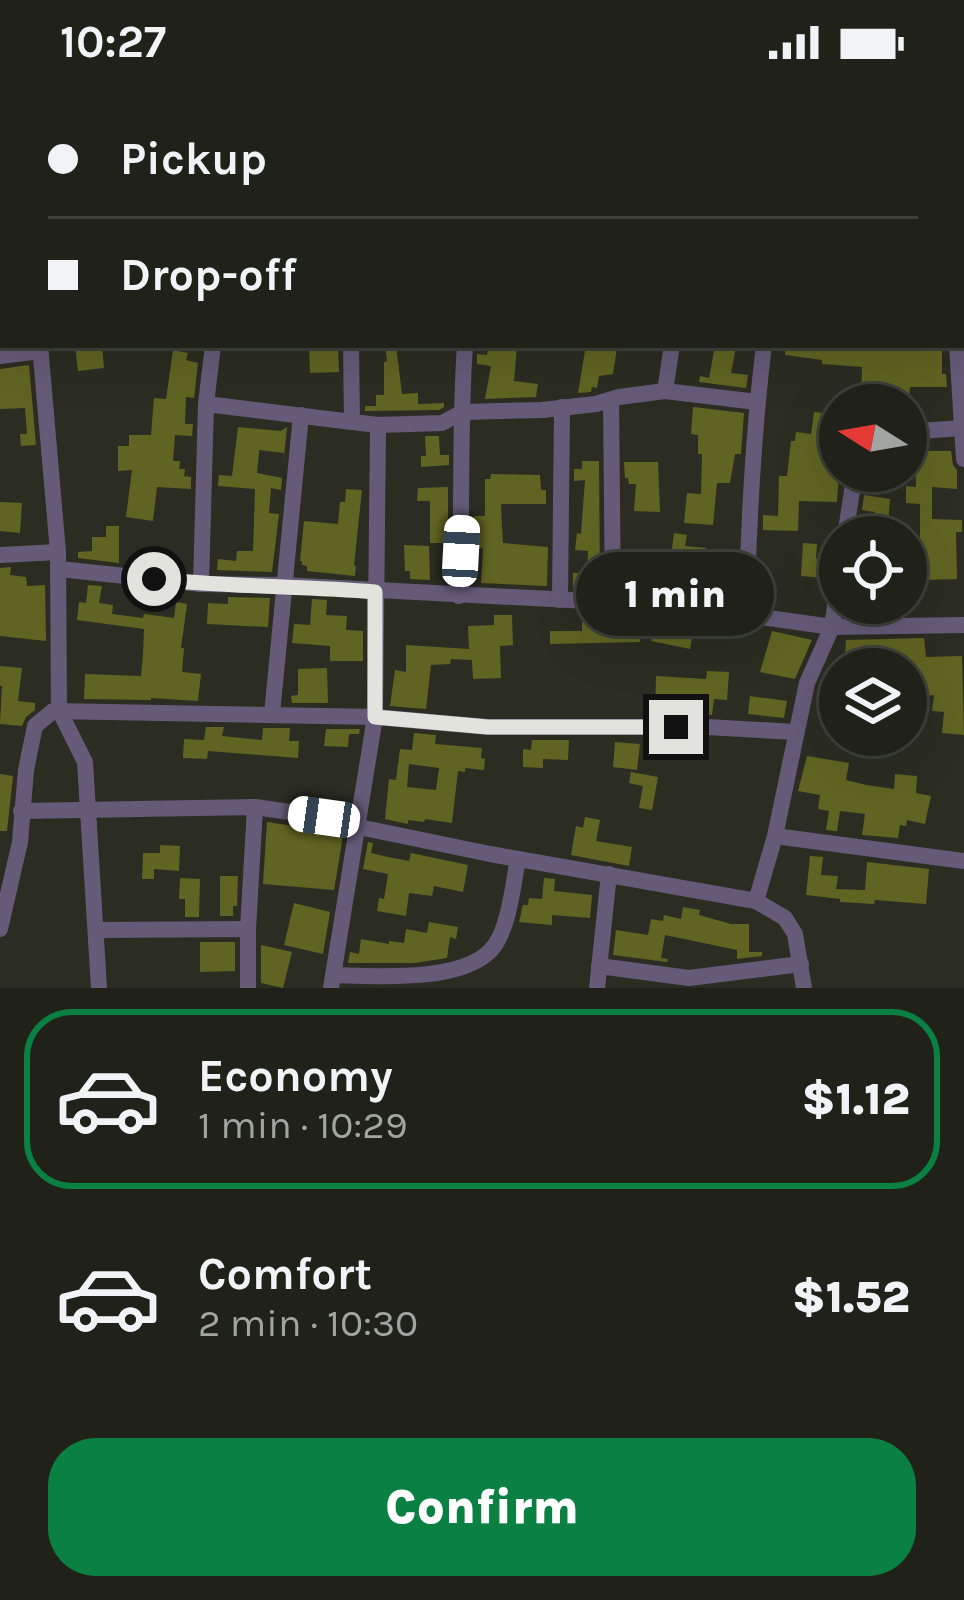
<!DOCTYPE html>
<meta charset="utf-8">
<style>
body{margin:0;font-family:Karla,sans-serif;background:#2d2f27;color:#f1f3f6;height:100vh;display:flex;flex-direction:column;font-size:45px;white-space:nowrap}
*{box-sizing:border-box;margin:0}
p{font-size:39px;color:#a2a4a2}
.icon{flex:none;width:66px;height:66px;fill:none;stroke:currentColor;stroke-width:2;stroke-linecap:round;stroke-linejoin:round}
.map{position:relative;height:904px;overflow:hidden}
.sheet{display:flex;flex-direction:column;background:#20221a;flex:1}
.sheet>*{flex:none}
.top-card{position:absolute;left:0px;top:0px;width:966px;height:264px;box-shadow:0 12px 48px #0002,0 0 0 3px #3d3f39;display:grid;align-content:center;height:264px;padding:0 48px;background:#20221a}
.needle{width:78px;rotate:281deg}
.buttons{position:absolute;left:819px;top:300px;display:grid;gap:24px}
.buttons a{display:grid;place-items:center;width:108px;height:108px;border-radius:50%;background:#20221a;box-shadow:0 12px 48px #0002,0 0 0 3px #3d3f39;font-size:60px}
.end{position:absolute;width:54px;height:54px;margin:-27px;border:15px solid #e2e3dc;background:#111;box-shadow:0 0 0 6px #111}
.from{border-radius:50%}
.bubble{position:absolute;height:84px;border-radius:42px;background:#20221a;box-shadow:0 12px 48px #0002,0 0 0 3px #3d3f39;font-size:39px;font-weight:800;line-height:84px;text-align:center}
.car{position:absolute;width:36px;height:72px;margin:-36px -18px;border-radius:15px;box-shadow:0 0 9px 3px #0007;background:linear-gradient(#fff 24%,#345 0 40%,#fff 0 76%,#345 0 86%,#fff 0)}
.top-card b{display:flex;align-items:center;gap:42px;height:114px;font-size:45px}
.top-card b+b{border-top:3px solid #3d3f39}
.top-card i{width:30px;height:30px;background:#f1f3f6}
ul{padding:21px 0 0;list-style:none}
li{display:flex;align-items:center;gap:36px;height:180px;margin:0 24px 18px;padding:0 24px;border:6px solid transparent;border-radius:48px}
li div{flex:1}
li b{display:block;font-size:45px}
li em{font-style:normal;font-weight:800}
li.active{border-color:#0b8043}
li>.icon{width:108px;height:108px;stroke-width:1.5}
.action{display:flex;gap:24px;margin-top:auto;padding:24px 48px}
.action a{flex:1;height:138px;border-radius:48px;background:#0b8043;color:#fff;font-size:48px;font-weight:800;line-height:138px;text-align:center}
.status{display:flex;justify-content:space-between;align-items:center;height:84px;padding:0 60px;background:#20221a;direction:ltr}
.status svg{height:33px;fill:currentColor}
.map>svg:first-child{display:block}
.building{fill:#606422;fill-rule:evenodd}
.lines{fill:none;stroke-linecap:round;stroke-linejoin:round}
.minor{stroke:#655b79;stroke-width:16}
.route{stroke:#e2e3dc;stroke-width:15}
</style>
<div class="status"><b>10:27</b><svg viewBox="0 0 49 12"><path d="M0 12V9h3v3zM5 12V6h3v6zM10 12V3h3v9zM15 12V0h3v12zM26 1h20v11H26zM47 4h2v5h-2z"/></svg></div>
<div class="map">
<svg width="964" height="904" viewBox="0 0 964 904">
<rect width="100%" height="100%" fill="#2b2d22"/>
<g class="building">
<path d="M 75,261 L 102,261 L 104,284 L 78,287 Z"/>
<path d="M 309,261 L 338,263 L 339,288 L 310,289 Z"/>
<path d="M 385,261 L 396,261 L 402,310 L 418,309 L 418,320 L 444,319 L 444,323 L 439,326 L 365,327 L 365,322 L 376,322 L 376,311 L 384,311 L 384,278 L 387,277 Z"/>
<path d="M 489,261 L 517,263 L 514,297 L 538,300 L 536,313 L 485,315 L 491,282 L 477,280 L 477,270 L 487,271 Z"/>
<path d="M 586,261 L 611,261 L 617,264 L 613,290 L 599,292 L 597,304 L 592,303 L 591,308 L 578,309 Z"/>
<path d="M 715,261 L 736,263 L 731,289 L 748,291 L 746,304 L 699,298 L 700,292 L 709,294 Z"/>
<path d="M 786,261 L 817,261 L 816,265 L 841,267 L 841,261 L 942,261 L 942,290 L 946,290 L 947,303 L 910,303 L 909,321 L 861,321 L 862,283 L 822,280 L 822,276 L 785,271 Z"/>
<path d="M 173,266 L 188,269 L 186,276 L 198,279 L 194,314 L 186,313 L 185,340 L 193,340 L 192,352 L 175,351 L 173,377 L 180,377 L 179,385 L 185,385 L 184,392 L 191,393 L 191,405 L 157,403 L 153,437 L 126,433 L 132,386 L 118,387 L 118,362 L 129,362 L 129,351 L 151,351 L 154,314 L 166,315 Z"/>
<path d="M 29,281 L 36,361 L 21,362 L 20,350 L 27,350 L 25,324 L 0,325 L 0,285 Z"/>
<path d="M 693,323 L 744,329 L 741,370 L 735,370 L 730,399 L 717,399 L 713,441 L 684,439 L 687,409 L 701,410 L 702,370 L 698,370 L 698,351 L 691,350 Z"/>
<path d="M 814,328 L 833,330 L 827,372 L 840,373 L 837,418 L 799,417 L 798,447 L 763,446 L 763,431 L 778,432 L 779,392 L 787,392 L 791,357 L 795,357 L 796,348 L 811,350 Z"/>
<path d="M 238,343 L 281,347 L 287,343 L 283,383 L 284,369 L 259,366 L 259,369 L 257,389 L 282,394 L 281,406 L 271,404 L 269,429 L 279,430 L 272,488 L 217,486 L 218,475 L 236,477 L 237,467 L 253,467 L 255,405 L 218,402 L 219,391 L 232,392 Z"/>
<path d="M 425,352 L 439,352 L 440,371 L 449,371 L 449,381 L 421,383 L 421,372 L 426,372 Z"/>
<path d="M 915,367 L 951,367 L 953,381 L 957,386 L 957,405 L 932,403 L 932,435 L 962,436 L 962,448 L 956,448 L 957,495 L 922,496 L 921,470 L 908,470 L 908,459 L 920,458 L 920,420 L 906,419 L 906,402 L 916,403 Z"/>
<path d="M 582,377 L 599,377 L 600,502 L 591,502 L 591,504 L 573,503 L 573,489 L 587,489 L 588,467 L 575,466 L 577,449 L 581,450 L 585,396 L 574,397 L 574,385 L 582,385 Z"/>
<path d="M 624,378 L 658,378 L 660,428 L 634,427 L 636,400 L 629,400 L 628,394 L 625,394 Z"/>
<path d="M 491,390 L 540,391 L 541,406 L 546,406 L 546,420 L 501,420 L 502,444 L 503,459 L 548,463 L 547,502 L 481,499 L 483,464 L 473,465 L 474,432 L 485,432 L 485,395 L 490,395 Z"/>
<path d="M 448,403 L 448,459 L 430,459 L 430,417 L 417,417 L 418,404 Z"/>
<path d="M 346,405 L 362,406 L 354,481 L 356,482 L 355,492 L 307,487 L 307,482 L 302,481 L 302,477 L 300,477 L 304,437 L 338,440 L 340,418 L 345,418 Z"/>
<path d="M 864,411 L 890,415 L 887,453 L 873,453 L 875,428 L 862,426 Z"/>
<path d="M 0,418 L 22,419 L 20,449 L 0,447 Z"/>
<path d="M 106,442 L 119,442 L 119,479 L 78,474 L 78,468 L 92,467 L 92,453 L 106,453 Z"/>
<path d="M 674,449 L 687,451 L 685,462 L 706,464 L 703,488 L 662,484 L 660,506 L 633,504 L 635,471 L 671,473 Z"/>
<path d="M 803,459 L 817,460 L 816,475 L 834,476 L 828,484 L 826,494 L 801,492 Z"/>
<path d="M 404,461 L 429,462 L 430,496 L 410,495 L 410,487 L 405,487 Z"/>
<path d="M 11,483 L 10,491 L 26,493 L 27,502 L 45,501 L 46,557 L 0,552 L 0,484 Z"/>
<path d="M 710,490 L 735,494 L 734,516 L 716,514 L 716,509 L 707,509 Z"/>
<path d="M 88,501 L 102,502 L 99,519 L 113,521 L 112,530 L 143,534 L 144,530 L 174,534 L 176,518 L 187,520 L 181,564 L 184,564 L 182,588 L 201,590 L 198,617 L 151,614 L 151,616 L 84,615 L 85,590 L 141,592 L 143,571 L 144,545 L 77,536 L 79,518 L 86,519 Z"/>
<path d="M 228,513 L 270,514 L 268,543 L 207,540 L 208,519 L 228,520 Z"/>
<path d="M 312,515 L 327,516 L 326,531 L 347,532 L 346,546 L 363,547 L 363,577 L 330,577 L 330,562 L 292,559 L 294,540 L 310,541 Z"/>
<path d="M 582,529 L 605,531 L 605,536 L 640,535 L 640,558 L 550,560 L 550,547 L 582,547 Z"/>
<path d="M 494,531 L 512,531 L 513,561 L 500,562 L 501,594 L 473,595 L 472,576 L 451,575 L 450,580 L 431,581 L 426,625 L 390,622 L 395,586 L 406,588 L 406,561 L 469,565 L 468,542 L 494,541 Z"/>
<path d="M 657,533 L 695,536 L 690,565 L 651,557 Z"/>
<path d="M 772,547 L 812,556 L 795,595 L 760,588 Z"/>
<path d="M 924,554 L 926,573 L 962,572 L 964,651 L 942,649 L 944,628 L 932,627 L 934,611 L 919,613 L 915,580 L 899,581 L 899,575 L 845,574 L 846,556 Z"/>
<path d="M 0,582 L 22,584 L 18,617 L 35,619 L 35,626 L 26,633 L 22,642 L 0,640 L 2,602 L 0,602 Z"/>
<path d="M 327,584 L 328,619 L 292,619 L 291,612 L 298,611 L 298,585 Z"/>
<path d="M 707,587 L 729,588 L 727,616 L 714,615 L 712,631 L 655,630 L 656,592 L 706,595 Z"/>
<path d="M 750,612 L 787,617 L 784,634 L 748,630 Z"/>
<path d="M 206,643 L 224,643 L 222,652 L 262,656 L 263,644 L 290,644 L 289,657 L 299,657 L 298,674 L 208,667 L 207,675 L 183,674 L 184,655 L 204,656 Z"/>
<path d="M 326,645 L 360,645 L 359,650 L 349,650 L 348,663 L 324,662 Z"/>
<path d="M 414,649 L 436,651 L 435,660 L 482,664 L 481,674 L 485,675 L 484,686 L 465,684 L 465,688 L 458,687 L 452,739 L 425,735 L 424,738 L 408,736 L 408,740 L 385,735 L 389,695 L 396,696 L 400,665 L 412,666 ZM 409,680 L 439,684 L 436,706 L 407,703 Z"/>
<path d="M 532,656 L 569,656 L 568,676 L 543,675 L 543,684 L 523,683 L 523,665 L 531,666 Z"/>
<path d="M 615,658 L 640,660 L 637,686 L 613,683 Z"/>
<path d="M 807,672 L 849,679 L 846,696 L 866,701 L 894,705 L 895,690 L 917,692 L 916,709 L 931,712 L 925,740 L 907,736 L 906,742 L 900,741 L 898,754 L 862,751 L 865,730 L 840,727 L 837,747 L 826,746 L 829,727 L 818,725 L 820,711 L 798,707 Z"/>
<path d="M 631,688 L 658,693 L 652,726 L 639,724 L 643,702 L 629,699 Z"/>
<path d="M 0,690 L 13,692 L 7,747 L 0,747 Z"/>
<path d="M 585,733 L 600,736 L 596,757 L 632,763 L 629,782 L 571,771 L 576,742 L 583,744 Z"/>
<path d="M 267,738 L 321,746 L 343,752 L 334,806 L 263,800 Z"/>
<path d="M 368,758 L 373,759 L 371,769 L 388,773 L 409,777 L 411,769 L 468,781 L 463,808 L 434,802 L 432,812 L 409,809 L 406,832 L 377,827 L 379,814 L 384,815 L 388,790 L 363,785 Z"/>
<path d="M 160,761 L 180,762 L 179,787 L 154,785 L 154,795 L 142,795 L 143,769 L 160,769 Z"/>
<path d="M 810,772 L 823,773 L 821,791 L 838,792 L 836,805 L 865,806 L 867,778 L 929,785 L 926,820 L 875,816 L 874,820 L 840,818 L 840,815 L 806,811 Z"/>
<path d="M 220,792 L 238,792 L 237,822 L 233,822 L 233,832 L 220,832 Z"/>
<path d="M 180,794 L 200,795 L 199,833 L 185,833 L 185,815 L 179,815 Z"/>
<path d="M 544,794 L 555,795 L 554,807 L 592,811 L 590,834 L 552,831 L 552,841 L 519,838 L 523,821 L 528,821 L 529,814 L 542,815 Z"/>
<path d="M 294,819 L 330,828 L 323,870 L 284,861 Z"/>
<path d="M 683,823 L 700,826 L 699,831 L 731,840 L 749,840 L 749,868 L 762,868 L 762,872 L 737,875 L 737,866 L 665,851 L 661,874 L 668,875 L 667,878 L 613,871 L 616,846 L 648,851 L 651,835 L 663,837 L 664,831 L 681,835 Z"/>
<path d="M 429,838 L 458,843 L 456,855 L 450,853 L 447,874 L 415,879 L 348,879 L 350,868 L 359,870 L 361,855 L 389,860 L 389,857 L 404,859 L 406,845 L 427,849 Z"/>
<path d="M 200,858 L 235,858 L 235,887 L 200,888 Z"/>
<path d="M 261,861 L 292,868 L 283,904 L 261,899 Z"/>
</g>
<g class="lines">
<g class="minor">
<path d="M 151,0 L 155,3"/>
<path d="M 236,3 L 236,0"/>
<path d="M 421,3 L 421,0"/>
<path d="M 732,3 L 732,0"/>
<path d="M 805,3 L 806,0"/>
<path d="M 900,3 L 950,0"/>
<path d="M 0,62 L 3,62"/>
<path d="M 40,261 L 58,468 L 59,626 L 85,678 L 99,904"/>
<path d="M 957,261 L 964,375"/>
<path d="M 0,272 L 40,267"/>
<path d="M 665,307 L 672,261"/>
<path d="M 611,316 L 613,518"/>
<path d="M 206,320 L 213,261"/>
<path d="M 378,341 L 442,339 L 463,328 L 542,326 L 596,320 L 619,313 L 665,307 L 757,318"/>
<path d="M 906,348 L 962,344"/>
<path d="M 845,453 L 855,387"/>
<path d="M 0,471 L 58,468"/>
<path d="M 59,485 L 201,500 L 283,501 L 684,522 L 832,543 L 964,541"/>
<path d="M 201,500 L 206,320 L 352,338"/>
<path d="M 459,512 C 463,429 459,344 465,261"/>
<path d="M 560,516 L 562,323"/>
<path d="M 746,530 C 749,440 753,350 764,261"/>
<path d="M 272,630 L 301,331"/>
<path d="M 21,727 L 255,723 L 324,733 L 359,743 L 490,770 L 756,817 L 785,834 L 795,850 L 804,904"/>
<path d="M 775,752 L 964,777"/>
<path d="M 756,817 L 775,752 L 807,599 L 832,543 L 840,487"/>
<path d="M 0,845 L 20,758 L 26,686 L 35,642 L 53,627 L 375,633 L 488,643 L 707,643 L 795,648"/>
<path d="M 96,846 L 248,845"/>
<path d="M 599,882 L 689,894 L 801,880"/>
<path d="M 333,891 C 375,892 460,899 491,866 C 509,847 513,800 518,775"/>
<path d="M 248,904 L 248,845 L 255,723"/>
<path d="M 331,904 L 375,633 L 378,341 L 352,338 L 351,261"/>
<path d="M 597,904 L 609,790"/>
</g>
</g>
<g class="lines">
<path class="route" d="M 154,495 C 227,503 302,502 375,508 L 375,633 L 488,643 L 676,643"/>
</g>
</svg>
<div class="buttons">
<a><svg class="needle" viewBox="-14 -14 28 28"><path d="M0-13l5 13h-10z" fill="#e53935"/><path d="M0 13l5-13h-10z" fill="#a2a4a2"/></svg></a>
<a><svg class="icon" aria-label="locate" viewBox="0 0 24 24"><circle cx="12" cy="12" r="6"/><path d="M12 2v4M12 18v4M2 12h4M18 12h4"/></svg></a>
<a><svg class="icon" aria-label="layers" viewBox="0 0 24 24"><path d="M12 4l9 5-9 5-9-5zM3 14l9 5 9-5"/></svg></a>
</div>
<i class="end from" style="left:154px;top:495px"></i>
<i class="end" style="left:676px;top:643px"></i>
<div class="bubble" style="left:576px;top:468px;width:198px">1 min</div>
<i class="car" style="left:461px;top:467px;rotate:3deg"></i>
<i class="car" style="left:324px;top:733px;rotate:278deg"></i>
<div class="top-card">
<b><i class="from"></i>Pickup</b>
<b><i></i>Drop-off</b>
</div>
</div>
<section class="sheet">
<ul>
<li class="active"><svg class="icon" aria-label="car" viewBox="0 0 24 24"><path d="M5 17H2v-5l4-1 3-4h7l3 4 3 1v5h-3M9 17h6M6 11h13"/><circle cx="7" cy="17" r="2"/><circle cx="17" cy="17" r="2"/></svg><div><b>Economy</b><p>1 min · 10:29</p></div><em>$1.12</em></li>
<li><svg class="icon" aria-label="car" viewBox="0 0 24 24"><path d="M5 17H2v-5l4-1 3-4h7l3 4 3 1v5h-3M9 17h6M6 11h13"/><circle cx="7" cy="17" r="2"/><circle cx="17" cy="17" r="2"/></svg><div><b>Comfort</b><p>2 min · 10:30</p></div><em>$1.52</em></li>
</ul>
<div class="action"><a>Confirm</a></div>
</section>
